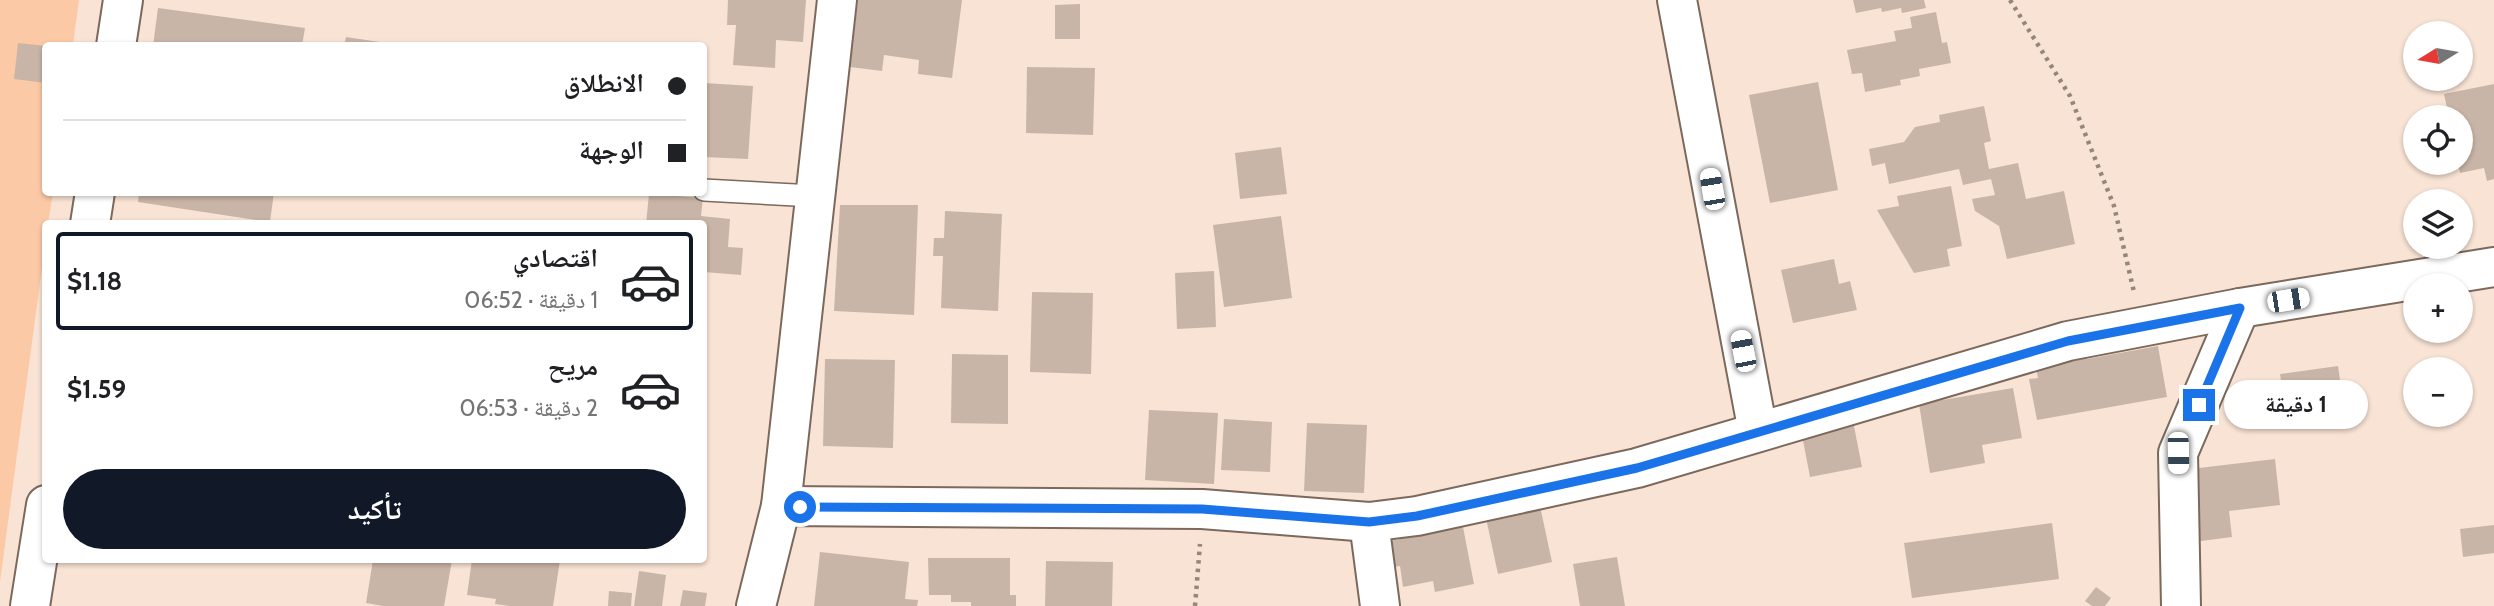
<!DOCTYPE html>
<html lang="ar">
<meta charset="utf-8">
<style>
body{margin:0;font-family:Cabin,"Noto Naskh Arabic",sans-serif;background:#f6f6f6;color:#202124;direction:rtl;height:100vh;display:flex;flex-direction:column;font-size:26px;white-space:nowrap}
*{box-sizing:border-box;margin:0}
p{font-size:23px;color:#757577}
.icon{flex:none;width:38px;height:38px;fill:none;stroke:currentColor;stroke-width:2;stroke-linecap:round;stroke-linejoin:round}
.map{position:relative;flex:1;overflow:hidden;direction:ltr}
.drawer{position:absolute;left:42px;top:220px;width:665px;height:343px;display:flex;flex-direction:column;background:#fff;border-radius:7px;box-shadow:0 2px 5px #0004;direction:rtl}
.drawer>*{flex:none}
.guide{position:absolute;left:42px;top:42px;width:665px;height:154px;border-radius:7px;box-shadow:0 2px 5px #0004;direction:rtl;display:grid;align-content:center;height:154px;padding:0 21px;background:#fff}
.needle{width:46px;rotate:259deg}
.tools{position:absolute;left:2403px;top:21px;display:grid;gap:14px}
.tools a{display:grid;place-items:center;width:70px;height:70px;border-radius:50%;background:#fff;box-shadow:0 2px 5px #0004;font-size:35px}
.end{position:absolute;width:32px;height:32px;margin:-16px;border:9px solid #1a73e8;background:#fff;box-shadow:0 0 0 4px #fff}
.from{border-radius:50%}
.bubble{position:absolute;height:49px;border-radius:24px;background:#fff;box-shadow:0 2px 5px #0004;font-size:23px;font-weight:800;line-height:49px;text-align:center;direction:rtl}
.car{position:absolute;width:21px;height:42px;margin:-21px -10px;border-radius:9px;box-shadow:0 0 5px 2px #0007;background:linear-gradient(#fff 24%,#345 0 40%,#fff 0 76%,#345 0 86%,#fff 0)}
.guide b{display:flex;align-items:center;gap:24px;height:66px;font-size:26px}
.guide b+b{border-top:2px solid #e0e0e0}
.guide i{width:18px;height:18px;background:#202124}
ul{padding:12px 0 0;list-style:none}
li{display:flex;align-items:center;gap:21px;height:98px;margin:0 14px 10px;padding:0 7px;border:4px solid transparent;border-radius:7px}
li div{flex:1}
li b{display:block;font-size:26px}
li em{font-style:normal;font-weight:800}
li.on{border-color:#111827}
li>.icon{width:63px;height:63px;stroke-width:1.5}
.cta{display:flex;gap:14px;margin-top:auto;padding:14px 21px}
.cta a{flex:1;height:80px;border-radius:42px;background:#111827;color:#fff;font-size:28px;font-weight:800;line-height:80px;text-align:center}
.map>svg:first-child{display:block}
.green{fill:#fcc9a6}
.building{fill:#c9b5a7}
.lines{fill:none;stroke-linecap:round;stroke-linejoin:round}
.service-casing{stroke:#7c695d;stroke-width:24}
.minor-casing{stroke:#7c695d;stroke-width:42}
.tertiary-casing{stroke:#7c695d;stroke-width:42}
.path{stroke:#94867b;stroke-width:4.5;stroke-dasharray:3.5 5;stroke-linecap:butt}
.service{stroke:#fff;stroke-width:21}
.minor{stroke:#fff;stroke-width:38}
.tertiary{stroke:#fff;stroke-width:38}
.route{stroke:#1a73e8;stroke-width:9}
</style>
<div class="map">
<svg width="2494" height="606" viewBox="0 0 2494 606">
<rect width="100%" height="100%" fill="#f8e3d4"/>
<path class="green" d="M 0,0 L 79,0 L 73,45 L 46,46 L 46,192 L 53,193 L 48,224 L 46,224 L 45,245 L 0,582 Z"/>
<g class="building">
<path d="M 728,0 L 806,0 L 803,42 L 776,40 L 775,68 L 733,65 L 736,25 L 727,25 Z"/>
<path d="M 858,0 L 962,0 L 952,78 L 918,74 L 919,60 L 884,55 L 882,71 L 850,67 Z"/>
<path d="M 1853,0 L 1924,0 L 1926,8 L 1902,13 L 1901,8 L 1882,12 L 1881,8 L 1856,13 Z"/>
<path d="M 1080,4 L 1080,39 L 1055,39 L 1055,5 Z"/>
<path d="M 158,8 L 305,28 L 302,46 L 153,46 Z"/>
<path d="M 1936,12 L 1942,43 L 1947,42 L 1951,63 L 1919,69 L 1920,76 L 1900,80 L 1901,85 L 1865,92 L 1862,73 L 1852,74 L 1847,50 L 1896,41 L 1894,31 L 1912,28 L 1910,17 Z"/>
<path d="M 346,37 L 393,44 L 393,46 L 344,46 Z"/>
<path d="M 18,43 L 46,46 L 46,83 L 14,79 Z"/>
<path d="M 1027,67 L 1095,68 L 1093,135 L 1026,133 Z"/>
<path d="M 1818,82 L 1838,190 L 1770,203 L 1749,95 Z"/>
<path d="M 704,83 L 753,86 L 748,159 L 704,157 Z"/>
<path d="M 2494,84 L 2494,179 L 2487,181 L 2484,168 L 2460,173 L 2458,163 L 2460,163 L 2460,117 L 2449,117 L 2444,94 Z"/>
<path d="M 1984,106 L 1991,141 L 1984,143 L 1989,169 L 2018,163 L 2026,199 L 2064,191 L 2075,244 L 2007,259 L 1999,226 L 1975,211 L 1972,199 L 1995,195 L 1991,179 L 1963,185 L 1959,169 L 1889,184 L 1885,163 L 1872,166 L 1869,149 L 1904,142 L 1915,127 L 1940,122 L 1939,115 Z"/>
<path d="M 1281,147 L 1287,194 L 1240,199 L 1235,153 Z"/>
<path d="M 1951,186 L 1962,246 L 1947,249 L 1950,266 L 1914,273 L 1877,210 L 1899,206 L 1897,196 Z"/>
<path d="M 139,192 L 274,192 L 270,222 L 138,202 Z"/>
<path d="M 649,194 L 703,198 L 701,216 L 730,219 L 728,247 L 743,248 L 741,275 L 704,272 L 704,224 L 646,224 Z"/>
<path d="M 840,205 L 918,205 L 914,315 L 834,311 Z"/>
<path d="M 945,211 L 1002,214 L 998,311 L 941,308 L 943,256 L 933,256 L 934,238 L 944,238 Z"/>
<path d="M 1281,216 L 1292,298 L 1224,307 L 1213,225 Z"/>
<path d="M 1834,259 L 1839,284 L 1850,281 L 1857,310 L 1793,323 L 1781,270 Z"/>
<path d="M 1214,271 L 1216,327 L 1177,329 L 1175,273 Z"/>
<path d="M 1032,292 L 1093,293 L 1091,374 L 1030,372 Z"/>
<path d="M 2084,344 L 2087,359 L 2158,346 L 2167,397 L 2037,420 L 2029,379 L 2038,378 L 2035,362 Z"/>
<path d="M 952,354 L 1008,355 L 1008,424 L 951,423 Z"/>
<path d="M 825,359 L 895,360 L 893,448 L 823,446 Z"/>
<path d="M 2338,366 L 2344,408 L 2287,416 L 2280,374 Z"/>
<path d="M 2013,388 L 2022,438 L 1982,445 L 1985,463 L 1930,473 L 1919,404 Z"/>
<path d="M 1149,410 L 1218,413 L 1214,484 L 1145,480 Z"/>
<path d="M 1852,416 L 1862,467 L 1810,477 L 1802,435 Z"/>
<path d="M 1224,419 L 1272,422 L 1270,472 L 1221,470 Z"/>
<path d="M 1307,423 L 1367,425 L 1364,493 L 1304,491 Z"/>
<path d="M 2275,459 L 2280,505 L 2229,511 L 2232,537 L 2201,541 L 2189,532 L 2182,470 Z"/>
<path d="M 1540,506 L 1552,562 L 1498,574 L 1486,518 Z"/>
<path d="M 2052,523 L 2059,579 L 1912,598 L 1904,543 Z"/>
<path d="M 2494,525 L 2494,553 L 2463,557 L 2460,529 Z"/>
<path d="M 1463,527 L 1474,584 L 1435,592 L 1433,581 L 1403,587 L 1400,566 L 1394,567 L 1390,541 Z"/>
<path d="M 820,552 L 909,562 L 905,599 L 918,600 L 917,606 L 814,606 Z"/>
<path d="M 1617,557 L 1625,606 L 1580,606 L 1573,564 Z"/>
<path d="M 928,558 L 1010,558 L 1010,595 L 1016,595 L 1016,606 L 971,606 L 971,602 L 951,602 L 951,595 L 929,595 Z"/>
<path d="M 373,560 L 452,560 L 444,606 L 383,606 L 366,603 Z"/>
<path d="M 472,560 L 560,560 L 553,606 L 510,606 L 495,604 L 496,599 L 467,595 Z"/>
<path d="M 1046,561 L 1113,562 L 1112,606 L 1045,606 Z"/>
<path d="M 639,571 L 666,575 L 662,606 L 634,606 Z"/>
<path d="M 2096,587 L 2111,598 L 2105,606 L 2092,606 L 2085,601 Z"/>
<path d="M 683,590 L 707,593 L 705,606 L 680,606 Z"/>
<path d="M 609,591 L 632,593 L 631,606 L 608,606 Z"/>
</g>
<g class="lines">
<g class="service-casing">
<path id="service" d="M 704,190 L 814,196"/>
</g>
<g class="minor-casing">
<g id="minor">
<path d="M 1677,0 L 1758,432"/>
<path d="M 116,46 L 123,0"/>
<path d="M 90,224 L 95,192"/>
<path d="M 781,506 L 837,0"/>
<path d="M 1369,522 L 1380,606"/>
<path d="M 30,606 L 46,505"/>
<path d="M 2181,606 L 2178,453 L 2240,308"/>
</g>
</g>
<g class="tertiary-casing">
<path id="tertiary" d="M 756,606 L 781,506 L 1202,509 L 1369,522 L 1417,516 L 1637,468 L 2068,341 L 2240,308 L 2494,267"/>
</g>
<g class="path">
<path d="M 2010,0 L 2070,96 L 2114,206 L 2134,292"/>
<path d="M 1195,606 L 1200,544"/>
</g>
<use href="#service" class="service"/>
<use href="#minor" class="minor"/>
<use href="#tertiary" class="tertiary"/>
</g>
<g class="lines">
<path class="route" d="M 800,507 L 1202,509 L 1369,522 L 1417,516 L 1637,468 L 2068,341 L 2240,308 L 2199,405"/>
</g>
</svg>
<div class="tools">
<a><svg class="needle" viewBox="-14 -14 28 28"><path d="M0-13l5 13h-10z" fill="#e53935"/><path d="M0 13l5-13h-10z" fill="#757577"/></svg></a>
<a><svg class="icon" aria-label="locate" viewBox="0 0 24 24"><circle cx="12" cy="12" r="6"/><path d="M12 2v4M12 18v4M2 12h4M18 12h4"/></svg></a>
<a><svg class="icon" aria-label="layers" viewBox="0 0 24 24"><path d="M12 4l9 5-9 5-9-5zM3 14l9 5 9-5"/></svg></a>
<a>+</a>
<a>−</a>
</div>
<i class="end from" style="left:800px;top:507px"></i>
<i class="end" style="left:2199px;top:405px"></i>
<div class="bubble" style="left:2224px;top:380px;width:144px">1 دقيقة</div>
<i class="car" style="left:1712px;top:189px;rotate:350deg"></i>
<i class="car" style="left:2288px;top:300px;rotate:81deg"></i>
<i class="car" style="left:1743px;top:351px;rotate:349deg"></i>
<i class="car" style="left:2178px;top:453px;rotate:179deg"></i>
<div class="guide">
<b><i class="from"></i>الانطلاق</b>
<b><i></i>الوجهة</b>
</div>
<section class="drawer">
<ul>
<li class="on"><svg class="icon" aria-label="car" viewBox="0 0 24 24"><path d="M5 17H2v-5l4-1 3-4h7l3 4 3 1v5h-3M9 17h6M6 11h13"/><circle cx="7" cy="17" r="2"/><circle cx="17" cy="17" r="2"/></svg><div><b>اقتصادي</b><p>1 دقيقة · 06:52</p></div><em>$1.18</em></li>
<li><svg class="icon" aria-label="car" viewBox="0 0 24 24"><path d="M5 17H2v-5l4-1 3-4h7l3 4 3 1v5h-3M9 17h6M6 11h13"/><circle cx="7" cy="17" r="2"/><circle cx="17" cy="17" r="2"/></svg><div><b>مريح</b><p>2 دقيقة · 06:53</p></div><em>$1.59</em></li>
</ul>
<div class="cta"><a>تأكيد</a></div>
</section>
</div>
